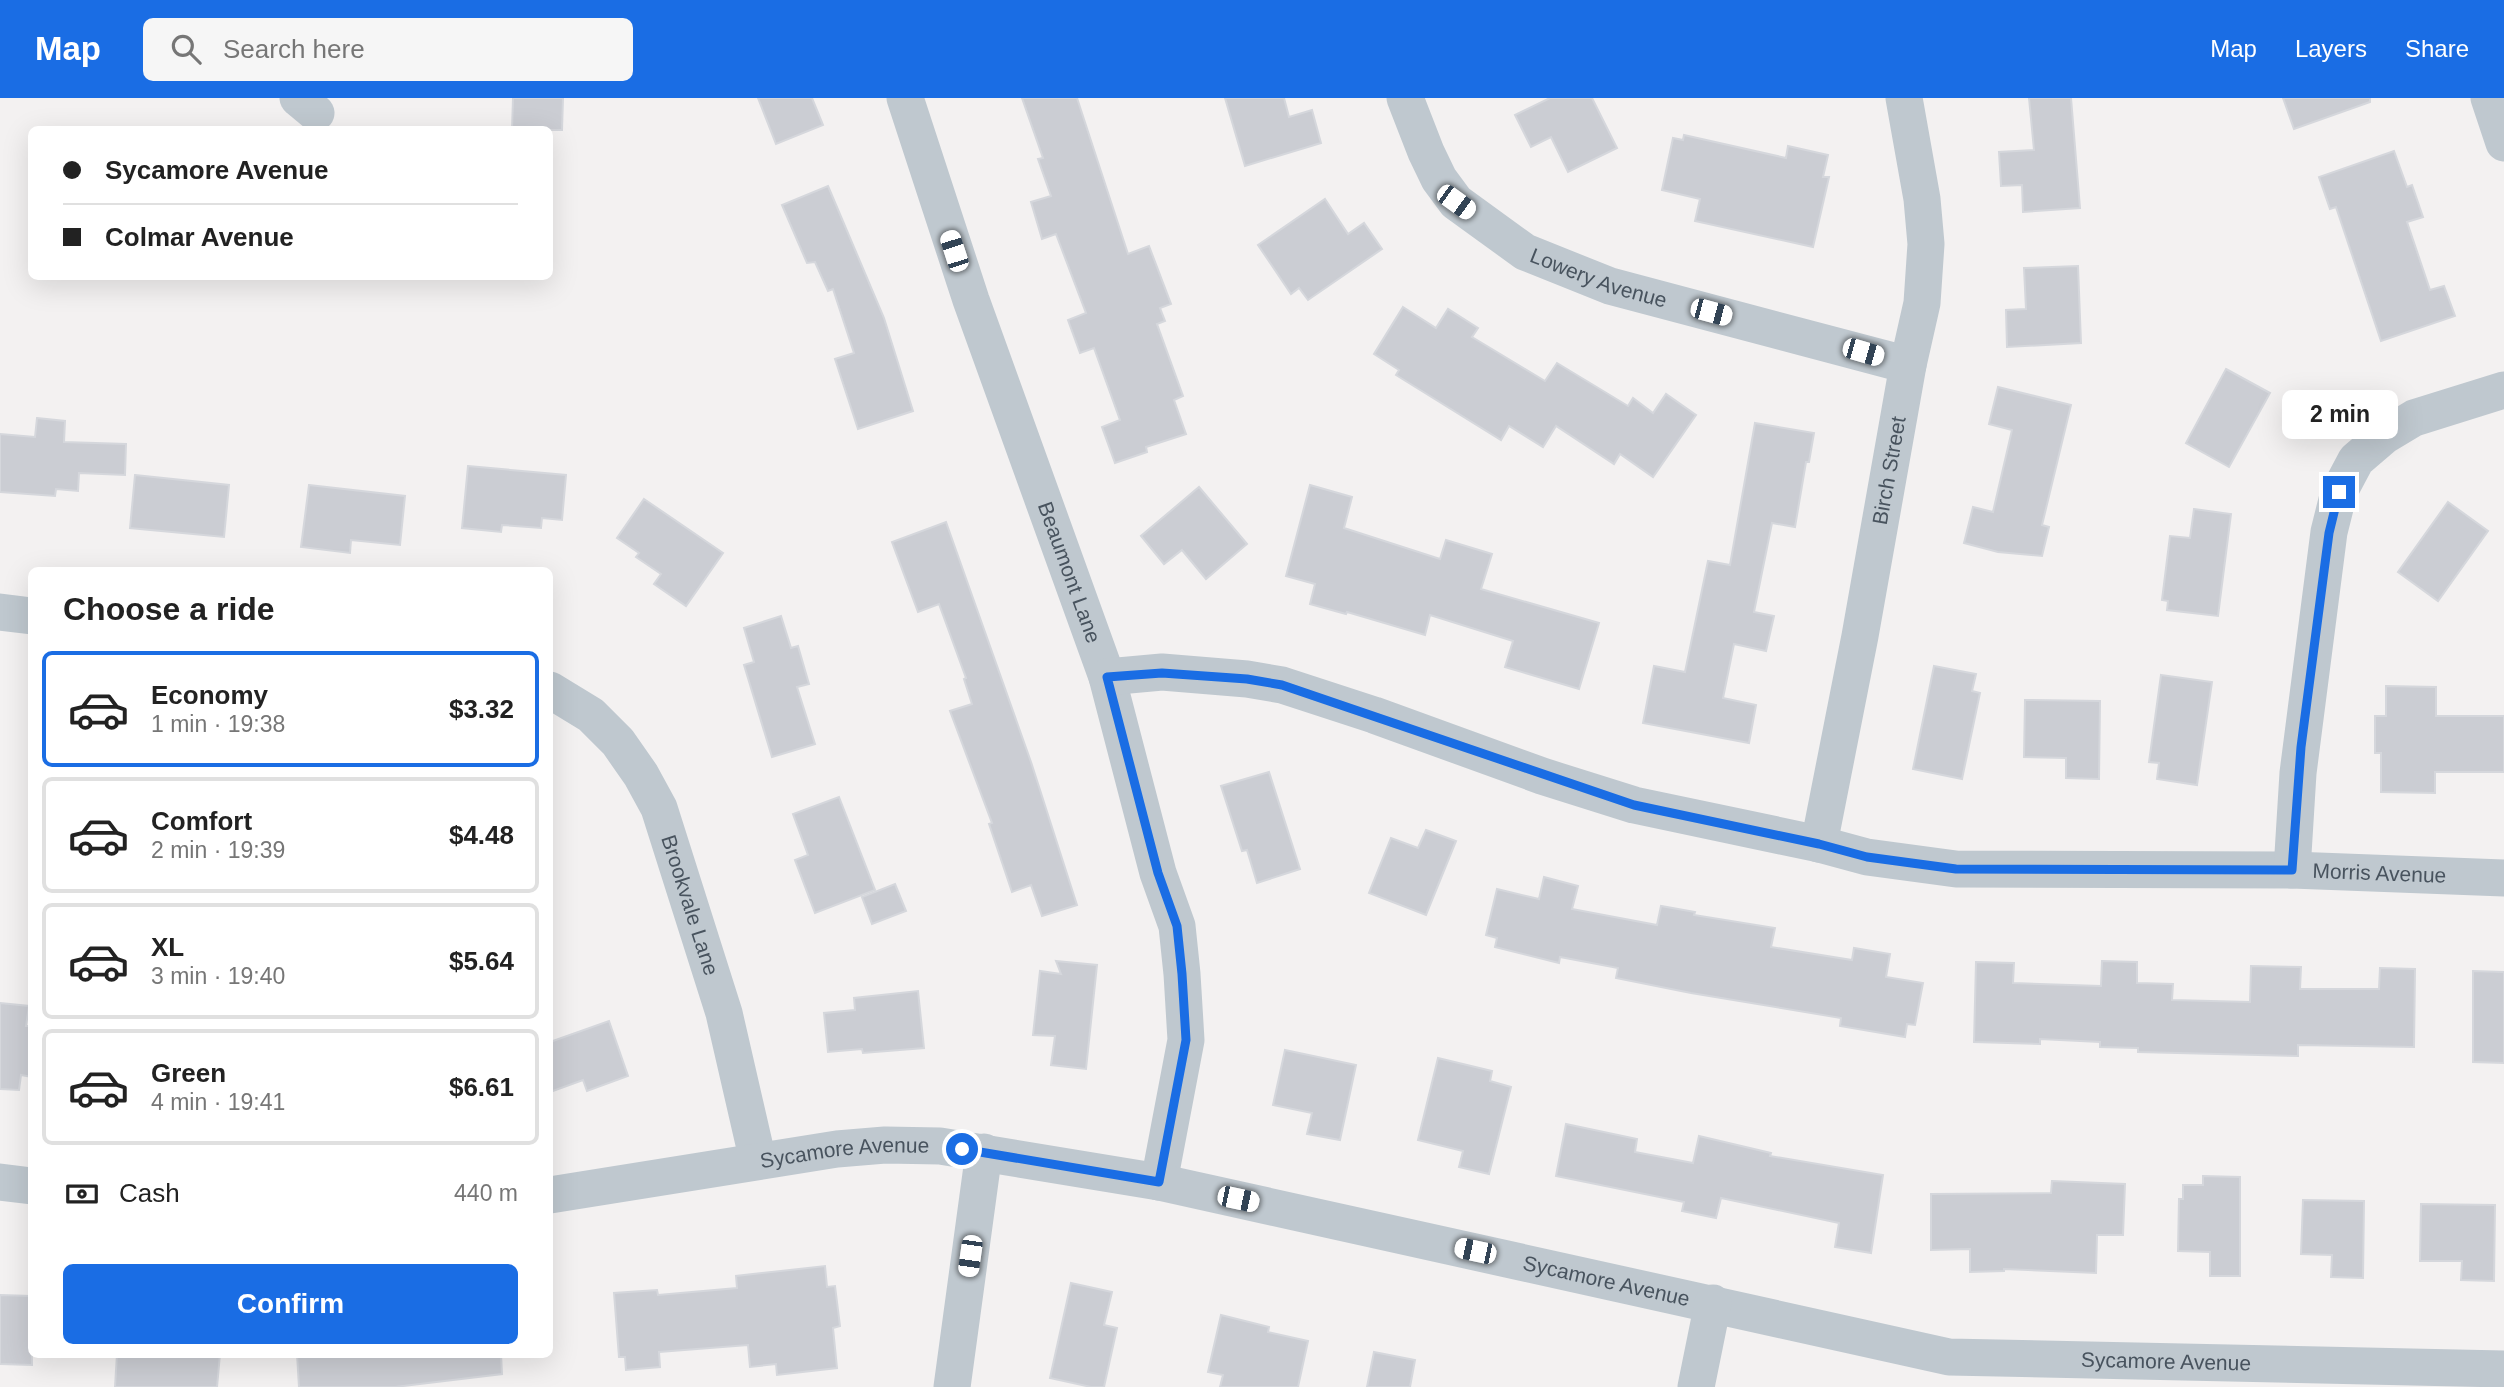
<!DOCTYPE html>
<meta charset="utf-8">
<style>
body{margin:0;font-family:Arial,sans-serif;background:#f6f6f6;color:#222;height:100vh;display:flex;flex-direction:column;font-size:26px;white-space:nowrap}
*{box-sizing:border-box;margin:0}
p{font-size:23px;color:#767676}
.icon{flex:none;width:38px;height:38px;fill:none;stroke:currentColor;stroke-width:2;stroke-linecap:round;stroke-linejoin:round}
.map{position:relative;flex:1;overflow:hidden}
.side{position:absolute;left:28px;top:469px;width:525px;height:791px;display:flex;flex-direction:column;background:#fff;border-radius:10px;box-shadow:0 7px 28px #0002}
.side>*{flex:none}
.top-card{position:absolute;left:28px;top:28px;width:525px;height:154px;border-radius:10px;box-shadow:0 7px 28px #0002;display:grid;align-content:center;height:154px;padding:0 35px;background:#fff}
.end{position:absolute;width:32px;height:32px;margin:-16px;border:9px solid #1a6de4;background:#fff;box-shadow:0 0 0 4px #fff}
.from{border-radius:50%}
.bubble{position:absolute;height:49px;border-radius:10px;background:#fff;box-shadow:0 7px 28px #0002;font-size:23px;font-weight:600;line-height:49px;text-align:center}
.car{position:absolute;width:21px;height:42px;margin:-21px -10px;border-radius:9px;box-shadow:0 0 5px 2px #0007;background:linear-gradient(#fff 24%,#345 0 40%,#fff 0 76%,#345 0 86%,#fff 0)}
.top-card b{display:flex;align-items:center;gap:24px;height:66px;font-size:26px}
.top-card b+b{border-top:2px solid #e0e0e0}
.top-card i{width:18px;height:18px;background:#222}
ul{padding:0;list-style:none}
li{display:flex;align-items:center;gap:21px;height:116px;margin:0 14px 10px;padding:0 21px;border:4px solid #e0e0e0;border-radius:10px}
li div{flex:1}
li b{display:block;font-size:26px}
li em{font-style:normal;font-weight:600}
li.active{border-color:#1a6de4}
li>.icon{width:63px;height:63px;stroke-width:1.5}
h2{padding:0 35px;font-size:32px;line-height:84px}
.pay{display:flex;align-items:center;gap:18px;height:77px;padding:0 35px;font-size:26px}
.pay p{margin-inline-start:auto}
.primary-button{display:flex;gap:14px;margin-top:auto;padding:14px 35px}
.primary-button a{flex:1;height:80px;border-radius:10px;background:#1a6de4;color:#fff;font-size:28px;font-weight:600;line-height:80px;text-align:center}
header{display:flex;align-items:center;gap:42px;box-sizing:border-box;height:98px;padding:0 35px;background:#1a6de4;color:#fff}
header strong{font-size:33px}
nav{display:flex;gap:38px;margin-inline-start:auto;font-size:24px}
.search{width:490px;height:63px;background:#f6f6f6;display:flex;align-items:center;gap:18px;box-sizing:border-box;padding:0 24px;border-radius:10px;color:#767676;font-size:26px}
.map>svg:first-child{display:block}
.building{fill:#cbcdd3;stroke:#d5d7dc;stroke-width:2}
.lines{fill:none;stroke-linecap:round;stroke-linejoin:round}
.minor{stroke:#bfc8cf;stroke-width:37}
.route{stroke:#1a6de4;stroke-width:9}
.labels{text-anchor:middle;stroke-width:7;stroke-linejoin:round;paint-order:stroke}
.street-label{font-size:21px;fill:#48535e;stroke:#fff}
</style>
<header>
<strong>Map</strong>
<div class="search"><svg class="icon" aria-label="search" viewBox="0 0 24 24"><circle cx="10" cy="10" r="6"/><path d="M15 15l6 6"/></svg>Search here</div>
<nav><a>Map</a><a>Layers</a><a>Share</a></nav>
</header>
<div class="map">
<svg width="2504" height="1289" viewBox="0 0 2504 1289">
<rect width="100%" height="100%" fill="#f3f1f1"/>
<g class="building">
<path d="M 513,0 L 563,0 L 562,32 L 512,32 Z"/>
<path d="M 758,0 L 812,0 L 823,27 L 776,46 Z"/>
<path d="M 1022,0 L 1077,0 L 1128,156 L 1149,148 L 1171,206 L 1160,210 L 1165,223 L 1157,226 L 1183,298 L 1174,302 L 1186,336 L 1146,349 L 1147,354 L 1115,365 L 1102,329 L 1120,322 L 1094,250 L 1080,255 L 1068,222 L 1086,215 L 1056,136 L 1042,141 L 1031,104 L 1051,98 L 1038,61 L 1043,60 Z"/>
<path d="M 1225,0 L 1284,0 L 1289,19 L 1312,12 L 1321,45 L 1245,68 Z"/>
<path d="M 1550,0 L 1592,0 L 1617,50 L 1568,74 L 1551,39 L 1531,49 L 1515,17 Z"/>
<path d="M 2029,0 L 2071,0 L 2080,110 L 2023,114 L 2022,87 L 2001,88 L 1999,54 L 2034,52 Z"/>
<path d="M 2283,0 L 2370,0 L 2370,4 L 2294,31 Z"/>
<path d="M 1684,37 L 1786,60 L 1788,48 L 1828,57 L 1823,79 L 1829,79 L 1813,149 L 1695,123 L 1700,101 L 1662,92 L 1673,40 L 1683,42 Z"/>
<path d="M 2394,53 L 2407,89 L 2412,87 L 2423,119 L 2407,124 L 2430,192 L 2444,188 L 2455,218 L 2381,243 L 2336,109 L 2330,111 L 2319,79 Z"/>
<path d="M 828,88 L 884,220 L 913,313 L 858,331 L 835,261 L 854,255 L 833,191 L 828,193 L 815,164 L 807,165 L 782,107 Z"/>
<path d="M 1325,101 L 1348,136 L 1364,125 L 1382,151 L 1308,202 L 1299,190 L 1291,196 L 1258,147 Z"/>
<path d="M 2078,168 L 2081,245 L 2007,249 L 2006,212 L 2026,211 L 2024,170 Z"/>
<path d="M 1403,209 L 1436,230 L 1448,211 L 1478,230 L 1472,239 L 1545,283 L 1557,265 L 1628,308 L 1633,300 L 1653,315 L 1666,296 L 1696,317 L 1653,379 L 1620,356 L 1614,366 L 1556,328 L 1543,349 L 1509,328 L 1501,342 L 1396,277 L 1399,272 L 1374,256 Z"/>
<path d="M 2226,271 L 2270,295 L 2229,369 L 2186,345 Z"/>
<path d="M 1998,289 L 2071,307 L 2042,427 L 2049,429 L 2042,458 L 1998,454 L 1964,445 L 1973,409 L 1993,414 L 2012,332 L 1989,326 Z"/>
<path d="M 37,320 L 65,323 L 64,344 L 126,346 L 125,377 L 79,375 L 78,393 L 56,391 L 55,398 L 0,394 L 0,336 L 35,339 Z"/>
<path d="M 1755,325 L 1814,335 L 1809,364 L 1806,364 L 1795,429 L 1772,425 L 1754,514 L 1774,518 L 1766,553 L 1734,546 L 1723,600 L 1756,607 L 1749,645 L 1643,625 L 1654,568 L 1685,574 L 1708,463 L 1730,467 Z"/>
<path d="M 468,368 L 566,377 L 562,422 L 542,420 L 541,430 L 502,427 L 501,434 L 462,430 Z"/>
<path d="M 135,377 L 229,387 L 224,439 L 130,430 Z"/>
<path d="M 309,387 L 405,398 L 400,447 L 351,442 L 350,455 L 301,449 Z"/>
<path d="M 1310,387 L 1352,399 L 1344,430 L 1440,461 L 1446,442 L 1492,456 L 1481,491 L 1599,525 L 1579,591 L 1505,569 L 1513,543 L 1430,517 L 1425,537 L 1347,514 L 1346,516 L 1310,506 L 1315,486 L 1286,478 Z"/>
<path d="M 1199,389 L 1247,446 L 1206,481 L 1182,452 L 1164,466 L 1141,438 Z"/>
<path d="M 644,401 L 723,455 L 686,508 L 654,486 L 661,476 L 636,459 L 639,455 L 617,440 Z"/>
<path d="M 2448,404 L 2488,433 L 2438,503 L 2398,474 Z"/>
<path d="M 2194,411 L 2231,416 L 2218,518 L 2167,512 L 2168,503 L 2162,502 L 2170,438 L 2190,440 Z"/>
<path d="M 946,424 L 1031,664 L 1077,807 L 1042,818 L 1031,787 L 1012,794 L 989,726 L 992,725 L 950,613 L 972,606 L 964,581 L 966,580 L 939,506 L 918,514 L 892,444 Z"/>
<path d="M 781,518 L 791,550 L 798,548 L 809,586 L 797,589 L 815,646 L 772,659 L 744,567 L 754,564 L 744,530 Z"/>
<path d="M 1934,568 L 1976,576 L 1972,593 L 1980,595 L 1962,681 L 1913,671 Z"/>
<path d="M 2161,577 L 2212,584 L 2197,687 L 2157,681 L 2159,665 L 2149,664 Z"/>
<path d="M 2386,588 L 2436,589 L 2436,618 L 2504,618 L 2504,674 L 2435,674 L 2435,695 L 2381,694 L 2381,655 L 2375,655 L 2375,618 L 2386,618 Z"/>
<path d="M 2025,602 L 2100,603 L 2099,681 L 2066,680 L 2066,660 L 2024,659 Z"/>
<path d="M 1269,674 L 1300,771 L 1257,785 L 1247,752 L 1242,753 L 1221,688 Z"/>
<path d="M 839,699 L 875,792 L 815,815 L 795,762 L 808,757 L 793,716 Z"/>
<path d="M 1426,732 L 1456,743 L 1426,817 L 1369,795 L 1391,740 L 1418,750 Z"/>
<path d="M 1544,779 L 1578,788 L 1572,811 L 1657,827 L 1661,808 L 1695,814 L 1694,817 L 1775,830 L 1771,849 L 1852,862 L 1854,850 L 1890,856 L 1886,879 L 1923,885 L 1915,927 L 1907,926 L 1905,939 L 1840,928 L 1841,920 L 1691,895 L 1616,880 L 1618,870 L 1560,859 L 1559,865 L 1495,849 L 1497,840 L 1486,837 L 1497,791 L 1539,801 Z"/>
<path d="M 895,786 L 906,813 L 872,826 L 862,799 Z"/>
<path d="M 1056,863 L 1097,867 L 1086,971 L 1051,967 L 1055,938 L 1033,937 L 1040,873 L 1061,876 Z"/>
<path d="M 2102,863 L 2137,864 L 2137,885 L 2173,886 L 2172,902 L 2250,904 L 2251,868 L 2301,869 L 2300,891 L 2379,891 L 2380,870 L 2415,871 L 2414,949 L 2298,947 L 2298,958 L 2138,954 L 2138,950 L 2100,949 L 2100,944 L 2040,941 L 2040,946 L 1974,944 L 1976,864 L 2014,865 L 2013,885 L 2101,888 Z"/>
<path d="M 2473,873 L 2504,874 L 2504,965 L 2473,964 Z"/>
<path d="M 918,893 L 924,950 L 863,955 L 862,951 L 828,954 L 824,915 L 855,912 L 854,900 Z"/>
<path d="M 0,905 L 29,908 L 26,928 L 32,928 L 32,979 L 21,977 L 19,992 L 0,991 Z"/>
<path d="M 609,923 L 628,978 L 587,993 L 583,982 L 550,994 L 550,944 Z"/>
<path d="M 1285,952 L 1356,967 L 1340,1042 L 1307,1036 L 1312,1015 L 1273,1007 Z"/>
<path d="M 1438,960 L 1492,973 L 1490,983 L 1511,989 L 1489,1076 L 1459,1069 L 1463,1053 L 1418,1042 Z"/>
<path d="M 1566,1026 L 1637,1041 L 1635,1054 L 1693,1065 L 1699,1038 L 1771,1055 L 1770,1058 L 1883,1077 L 1871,1155 L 1835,1149 L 1839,1125 L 1721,1100 L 1716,1120 L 1682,1113 L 1684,1104 L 1556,1078 Z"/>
<path d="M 2203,1078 L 2240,1079 L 2240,1178 L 2210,1178 L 2210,1154 L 2178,1153 L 2179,1101 L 2183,1101 L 2183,1087 L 2203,1087 Z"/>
<path d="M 2052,1083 L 2125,1086 L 2123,1137 L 2097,1137 L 2096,1175 L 2004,1171 L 2004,1173 L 1970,1174 L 1970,1151 L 1931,1152 L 1931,1096 L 2051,1095 Z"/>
<path d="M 2303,1102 L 2364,1103 L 2363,1180 L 2331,1179 L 2332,1157 L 2301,1156 Z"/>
<path d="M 2421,1106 L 2495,1107 L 2494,1183 L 2461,1182 L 2462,1163 L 2420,1163 Z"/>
<path d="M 825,1168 L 827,1189 L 835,1188 L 840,1228 L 833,1230 L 837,1270 L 777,1277 L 776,1266 L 750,1269 L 748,1247 L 659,1254 L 660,1269 L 626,1272 L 625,1259 L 619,1259 L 614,1195 L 657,1192 L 658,1197 L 737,1190 L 736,1178 Z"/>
<path d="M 1071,1185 L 1112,1194 L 1104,1227 L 1117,1230 L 1104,1289 L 1091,1289 L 1050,1280 Z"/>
<path d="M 0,1197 L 31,1198 L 32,1267 L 0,1266 Z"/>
<path d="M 1221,1217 L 1269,1229 L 1268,1234 L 1308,1243 L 1298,1289 L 1220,1289 L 1223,1277 L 1208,1274 Z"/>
<path d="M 1374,1254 L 1415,1262 L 1410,1289 L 1367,1289 Z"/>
<path d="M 117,1256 L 220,1256 L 217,1289 L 115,1289 Z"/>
<path d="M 297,1256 L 501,1256 L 502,1276 L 395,1289 L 299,1289 Z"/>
</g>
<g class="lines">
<g class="minor">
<path d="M 298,0 L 316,15"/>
<path id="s1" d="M 905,0 L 971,202 L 1107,579 L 1158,775 L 1177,828 L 1182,876 L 1186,942 L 1159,1084"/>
<path id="s2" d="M 1405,0 L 1426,54 L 1439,81 L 1456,104 L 1525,154 L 1610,188 L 1908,267"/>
<path d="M 2489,0 L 2504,45"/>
<path d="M 0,514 L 32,518"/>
<path id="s3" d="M 1107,579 L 1162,574 L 1247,581 L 1282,587 L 1374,617 L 1542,678 L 1634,707 L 1819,746 L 1867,759 L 1956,771 L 2292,772 L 2504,780"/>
<path id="s4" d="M 550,592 L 591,617 L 618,644 L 641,677 L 659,710 L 724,915 L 758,1063"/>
<path id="s5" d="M 1819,746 L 1860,538 L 1908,267 L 1922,205 L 1926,146 L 1922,101 L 1904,0"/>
<path d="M 2292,772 L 2298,675 L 2329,434 L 2339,394 L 2356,362 L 2384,338 L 2414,320 L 2504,292"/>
<path d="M 0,1084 L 32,1088"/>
<path id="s6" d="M 550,1097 L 837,1051 L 885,1047 L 940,1048 L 1159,1084 L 1949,1259 L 2504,1271"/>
<path d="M 952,1289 L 984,1054"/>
<path d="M 1696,1289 L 1713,1205"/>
</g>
</g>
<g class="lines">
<path class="route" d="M 962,1051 L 1159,1084 L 1186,942 L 1182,876 L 1177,828 L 1158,775 L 1107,579 L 1162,575 L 1247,581 L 1282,587 L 1634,707 L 1819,746 L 1867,759 L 1956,771 L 2292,772 L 2301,649 L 2329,435 L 2339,394"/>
</g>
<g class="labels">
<g class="street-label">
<text dy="7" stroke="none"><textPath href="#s2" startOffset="280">Lowery Avenue</textPath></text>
<text dy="7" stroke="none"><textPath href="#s5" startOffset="380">Birch Street</textPath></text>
<text dy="7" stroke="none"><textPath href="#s1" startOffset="502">Beaumont Lane</textPath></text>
<text dy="7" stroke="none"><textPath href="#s3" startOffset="1300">Morris Avenue</textPath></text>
<text dy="7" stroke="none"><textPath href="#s4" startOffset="266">Brookvale Lane</textPath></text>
<text dy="7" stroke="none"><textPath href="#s6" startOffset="298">Sycamore Avenue</textPath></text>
<text dy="7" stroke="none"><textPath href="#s6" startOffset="1074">Sycamore Avenue</textPath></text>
<text dy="7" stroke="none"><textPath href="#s6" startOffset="1642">Sycamore Avenue</textPath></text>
</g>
</g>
</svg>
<i class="end from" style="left:962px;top:1051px"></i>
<i class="end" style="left:2339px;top:394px"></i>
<div class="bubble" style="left:2282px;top:292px;width:116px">2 min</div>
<i class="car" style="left:1456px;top:104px;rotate:126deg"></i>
<i class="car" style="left:954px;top:153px;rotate:342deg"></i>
<i class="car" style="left:1711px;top:214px;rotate:105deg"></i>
<i class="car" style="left:1863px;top:254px;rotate:106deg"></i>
<i class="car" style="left:1238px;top:1101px;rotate:102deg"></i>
<i class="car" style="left:1475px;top:1153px;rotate:282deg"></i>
<i class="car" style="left:970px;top:1158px;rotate:188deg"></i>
<div class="top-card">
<b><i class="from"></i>Sycamore Avenue</b>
<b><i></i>Colmar Avenue</b>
</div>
<section class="side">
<h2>Choose a ride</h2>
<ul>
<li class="active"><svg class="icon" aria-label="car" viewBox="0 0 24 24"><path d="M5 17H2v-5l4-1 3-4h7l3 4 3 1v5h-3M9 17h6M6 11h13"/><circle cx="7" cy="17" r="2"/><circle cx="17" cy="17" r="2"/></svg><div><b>Economy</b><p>1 min · 19:38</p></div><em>$3.32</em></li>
<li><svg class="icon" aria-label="car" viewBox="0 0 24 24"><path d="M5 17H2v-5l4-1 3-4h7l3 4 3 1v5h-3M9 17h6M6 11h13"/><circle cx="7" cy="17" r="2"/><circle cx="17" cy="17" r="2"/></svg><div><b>Comfort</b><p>2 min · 19:39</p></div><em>$4.48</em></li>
<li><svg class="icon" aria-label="car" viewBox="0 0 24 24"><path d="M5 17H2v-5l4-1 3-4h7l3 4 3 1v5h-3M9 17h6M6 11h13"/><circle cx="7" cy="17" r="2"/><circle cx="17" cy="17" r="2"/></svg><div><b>XL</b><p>3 min · 19:40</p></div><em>$5.64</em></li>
<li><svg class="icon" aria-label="car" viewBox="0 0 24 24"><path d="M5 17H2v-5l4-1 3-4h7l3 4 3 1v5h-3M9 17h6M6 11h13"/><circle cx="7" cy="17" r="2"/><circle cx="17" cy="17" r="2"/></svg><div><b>Green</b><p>4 min · 19:41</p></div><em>$6.61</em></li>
</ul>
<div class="pay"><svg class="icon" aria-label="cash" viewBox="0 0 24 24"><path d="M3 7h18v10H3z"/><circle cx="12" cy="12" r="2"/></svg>Cash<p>440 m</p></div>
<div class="primary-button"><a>Confirm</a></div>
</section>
</div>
